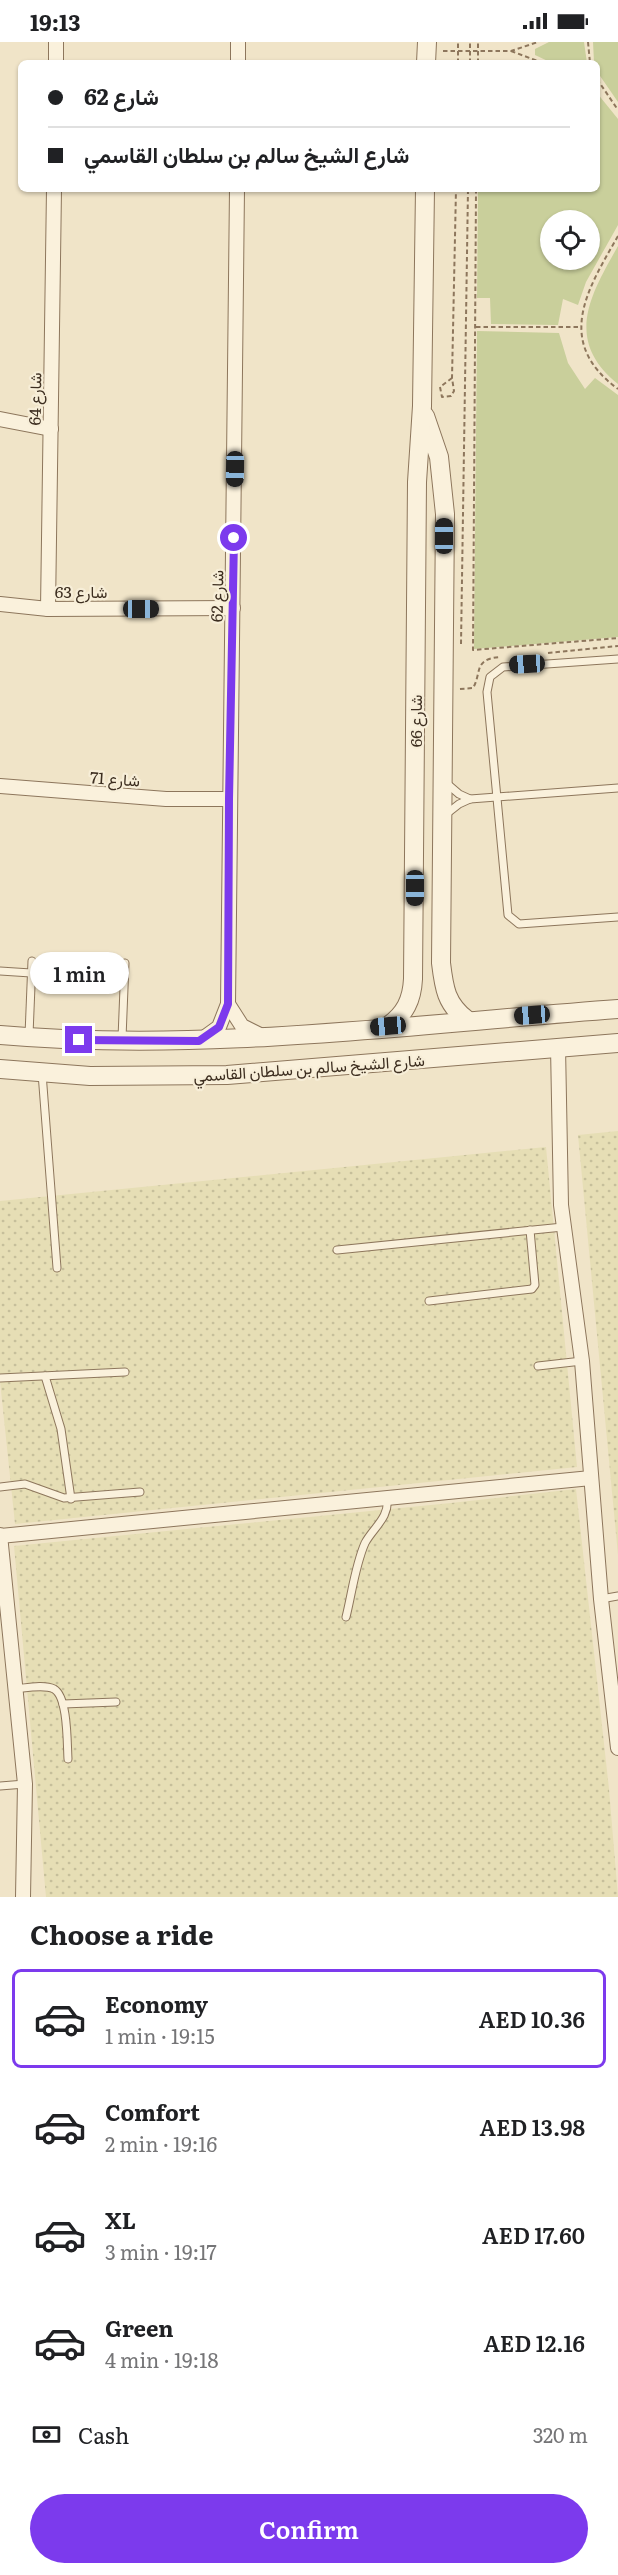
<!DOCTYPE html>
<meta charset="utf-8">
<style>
body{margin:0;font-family:Literata,Vazirmatn,serif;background:#f6f6f6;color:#202124;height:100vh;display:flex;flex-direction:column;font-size:22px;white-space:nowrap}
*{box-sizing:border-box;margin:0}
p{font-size:20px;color:#757577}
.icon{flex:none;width:33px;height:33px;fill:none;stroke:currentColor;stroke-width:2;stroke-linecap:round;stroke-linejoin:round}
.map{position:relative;height:1855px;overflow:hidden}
.drawer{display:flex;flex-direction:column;background:#fff;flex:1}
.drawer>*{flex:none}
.hud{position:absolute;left:18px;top:18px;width:582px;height:132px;border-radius:9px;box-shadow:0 2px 4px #0004;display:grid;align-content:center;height:132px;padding:0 30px;background:#fff}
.controls{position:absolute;left:540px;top:168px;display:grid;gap:12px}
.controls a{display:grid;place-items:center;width:60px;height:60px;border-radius:50%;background:#fff;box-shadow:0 2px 4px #0004;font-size:30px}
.end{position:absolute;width:27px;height:27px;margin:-14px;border:8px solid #7c3aed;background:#fff;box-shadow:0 0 0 3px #fff}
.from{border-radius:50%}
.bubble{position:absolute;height:42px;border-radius:21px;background:#fff;box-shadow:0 2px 4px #0004;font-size:20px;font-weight:600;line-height:42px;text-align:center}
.car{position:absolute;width:18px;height:36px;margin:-18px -9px;border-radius:8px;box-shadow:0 0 4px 2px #0007;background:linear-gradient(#222 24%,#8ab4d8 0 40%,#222 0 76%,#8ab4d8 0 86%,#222 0)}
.hud b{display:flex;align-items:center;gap:21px;height:57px;font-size:22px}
.hud b+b{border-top:2px solid #e0e0e0}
.hud i{width:15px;height:15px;background:#202124}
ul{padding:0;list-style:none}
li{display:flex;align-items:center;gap:18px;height:99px;margin:0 12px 9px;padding:0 18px;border:3px solid transparent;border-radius:9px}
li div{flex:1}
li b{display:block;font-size:22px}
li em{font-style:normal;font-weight:600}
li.active{border-color:#7c3aed}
li>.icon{width:54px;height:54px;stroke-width:1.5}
h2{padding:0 30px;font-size:27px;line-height:72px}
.pay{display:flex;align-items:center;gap:15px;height:66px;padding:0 30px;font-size:22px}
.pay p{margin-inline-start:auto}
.button{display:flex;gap:12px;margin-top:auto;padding:12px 30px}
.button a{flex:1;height:69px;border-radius:36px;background:#7c3aed;color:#fff;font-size:24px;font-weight:600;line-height:69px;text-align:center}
.status{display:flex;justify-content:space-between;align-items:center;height:42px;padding:0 30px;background:#fff;direction:ltr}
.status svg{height:16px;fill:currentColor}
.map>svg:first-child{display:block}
.farmland{fill:url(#farmland-dots)}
.garden{fill:#c9cf9b;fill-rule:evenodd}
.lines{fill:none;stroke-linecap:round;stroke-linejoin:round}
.service-casing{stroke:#8d765c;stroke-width:9}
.minor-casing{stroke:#8d765c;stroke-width:16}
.tertiary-casing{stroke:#8d765c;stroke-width:20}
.path{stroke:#8d765c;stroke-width:2;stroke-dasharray:4.5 3;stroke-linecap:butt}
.service{stroke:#faf1dc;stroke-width:7}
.minor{stroke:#faf1dc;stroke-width:14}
.tertiary{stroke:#faf1dc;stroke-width:18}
.route{stroke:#7c3aed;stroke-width:8}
.labels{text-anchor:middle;stroke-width:4.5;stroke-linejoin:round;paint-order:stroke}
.street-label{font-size:16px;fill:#3d2e20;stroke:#f7eed8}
</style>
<div class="status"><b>19:13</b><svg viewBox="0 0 49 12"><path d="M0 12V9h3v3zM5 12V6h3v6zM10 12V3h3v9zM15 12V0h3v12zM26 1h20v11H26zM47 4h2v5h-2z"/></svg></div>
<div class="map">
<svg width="618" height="1855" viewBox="0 0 618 1855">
<defs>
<pattern id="farmland-dots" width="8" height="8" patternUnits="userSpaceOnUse" patternTransform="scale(1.5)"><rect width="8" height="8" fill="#e6deb5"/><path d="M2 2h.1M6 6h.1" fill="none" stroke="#c6bf9b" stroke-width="1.8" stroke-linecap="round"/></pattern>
</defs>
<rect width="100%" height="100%" fill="#f0e4c8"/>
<g class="farmland">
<path d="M 618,1089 L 618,1513 L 578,1093 Z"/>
<path d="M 546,1105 L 577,1425 L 15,1482 L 0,1339 L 0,1159 Z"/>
<path d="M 576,1447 L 609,1747 L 618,1855 L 46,1855 L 14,1504 L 451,1461 Z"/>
</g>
<g class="garden">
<path d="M 549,0 L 584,0 L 587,21 L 552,21 L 535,13 L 535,7 Z"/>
<path d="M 593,0 L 618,0 L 618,60 L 598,31 L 597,21 L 594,20 Z"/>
<path d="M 597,51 L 618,77 L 618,183 L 586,240 L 578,263 L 563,257 L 558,283 L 491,282 L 490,256 L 477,256 L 478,147 L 597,147 ZM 550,178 L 590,178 L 590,218 L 550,218 Z"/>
<path d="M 618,204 L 618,342 C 563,298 591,252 618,204 Z"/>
<path d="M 477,289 L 559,291 L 568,321 L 585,347 L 595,336 L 618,353 L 618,595 L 474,607 Z"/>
</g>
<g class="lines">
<g class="service-casing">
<g id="service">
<path d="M 618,617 L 503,625 L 490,635 L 487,650 L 508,873 L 519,882 L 618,875"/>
<path d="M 445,740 L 459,752 L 470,757"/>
<path d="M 445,773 L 459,762 L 470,757 L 618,746"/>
<path d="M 0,929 L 31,931"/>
<path d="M 29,993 L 32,919"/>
<path d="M 122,996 L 125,921"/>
<path d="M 42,1031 L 57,1226"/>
<path d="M 337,1208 L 563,1185"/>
<path d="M 429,1259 L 532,1247 L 535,1243 L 530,1188"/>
<path d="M 538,1324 L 582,1319"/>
<path d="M 45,1334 L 61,1387 L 71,1457"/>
<path d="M 0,1336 L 125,1330"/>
<path d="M 0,1445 L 25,1442 L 64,1456 L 140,1450"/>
<path d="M 601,1557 L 618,1554"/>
<path d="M 346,1575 C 352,1551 355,1524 365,1501 C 373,1486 390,1475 387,1456"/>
<path d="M 15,1647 C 26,1646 44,1642 54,1647 C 68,1655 67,1701 68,1717"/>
<path d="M 63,1662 L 116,1660"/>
<path d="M 0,1744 L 25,1742"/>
</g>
</g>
<g class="minor-casing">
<g id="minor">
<path d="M 56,21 L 56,0"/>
<path d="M 238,21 L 238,0"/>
<path d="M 0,377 L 51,387"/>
<path d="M 0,562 L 48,567 L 233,566"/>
<path d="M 48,567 L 54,147"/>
<path d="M 0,744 L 166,757 L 229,757"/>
<path d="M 228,962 L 242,984 L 262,994"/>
<path d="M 201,998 L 219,985 L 228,962 L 237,147"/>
<path d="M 558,1005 L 561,1163 L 582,1319 L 601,1557 L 618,1706"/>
<path d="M 0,1493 L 25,1742 L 23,1855"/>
<path d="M 0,1494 L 591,1436"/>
</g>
</g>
<g class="tertiary-casing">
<g id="tertiary">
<path d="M 426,21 L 427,0"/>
<path d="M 425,374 L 439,415 L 445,472 L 441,921 C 444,946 446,962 467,978"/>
<path d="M 388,984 C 405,972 412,958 413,937 L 417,440 L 422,364 L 425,147"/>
<path d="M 0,993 C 206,1011 413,982 618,967"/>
<path d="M 0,1027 L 90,1034 L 227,1033 L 618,1001"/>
</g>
</g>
<g class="path">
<path d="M 588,0 L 590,21"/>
<path d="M 443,9 L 511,9 L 538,0"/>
<path d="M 511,9 L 543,21"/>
<path d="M 458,21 L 458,0"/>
<path d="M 470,21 L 470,0"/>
<path d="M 478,21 L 478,0"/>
<path d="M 597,37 L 618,68"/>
<path d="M 476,147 L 473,608 L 618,596"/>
<path d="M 618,194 C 587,248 554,300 618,347"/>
<path d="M 476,285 L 581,285"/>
<path d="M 452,336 L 440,345 L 442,355 L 451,354 L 454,349 L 452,336 L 456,147"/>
<path d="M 461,602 L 468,147"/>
<path d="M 548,611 L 618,604"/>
<path d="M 460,647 L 473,646 C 482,631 473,617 500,615"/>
</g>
<use href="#service" class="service"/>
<use href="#minor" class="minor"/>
<use href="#tertiary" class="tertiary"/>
</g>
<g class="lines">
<path class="route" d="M 79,998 L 199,999 L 219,985 L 228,962 L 229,757 L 234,496"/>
</g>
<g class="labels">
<g class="street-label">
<text transform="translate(35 357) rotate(-89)" y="6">شارع 64</text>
<text x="81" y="556">شارع 63</text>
<text transform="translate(217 554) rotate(-89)" y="6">شارع 62</text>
<text transform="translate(416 679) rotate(-90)" y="6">شارع 66</text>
<text transform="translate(115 737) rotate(4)" y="6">شارع 71</text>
<text transform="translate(309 1026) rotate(-4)" y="6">شارع الشيخ سالم بن سلطان القاسمي</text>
</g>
</g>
</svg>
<div class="controls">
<a><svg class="icon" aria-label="locate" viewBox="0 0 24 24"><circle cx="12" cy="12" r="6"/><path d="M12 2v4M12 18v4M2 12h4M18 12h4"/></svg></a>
</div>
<i class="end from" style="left:234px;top:496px"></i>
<i class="end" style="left:79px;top:998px"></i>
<div class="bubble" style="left:30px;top:910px;width:99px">1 min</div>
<i class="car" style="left:235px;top:427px;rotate:181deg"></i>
<i class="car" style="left:444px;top:494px;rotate:0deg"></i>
<i class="car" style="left:141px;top:567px;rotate:90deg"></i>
<i class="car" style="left:527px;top:622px;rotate:267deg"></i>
<i class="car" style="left:415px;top:846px;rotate:180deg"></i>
<i class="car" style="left:532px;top:973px;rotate:266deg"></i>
<i class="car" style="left:388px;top:984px;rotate:265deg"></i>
<div class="hud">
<b><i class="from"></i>شارع 62</b>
<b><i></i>شارع الشيخ سالم بن سلطان القاسمي</b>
</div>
</div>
<section class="drawer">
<h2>Choose a ride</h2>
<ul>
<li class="active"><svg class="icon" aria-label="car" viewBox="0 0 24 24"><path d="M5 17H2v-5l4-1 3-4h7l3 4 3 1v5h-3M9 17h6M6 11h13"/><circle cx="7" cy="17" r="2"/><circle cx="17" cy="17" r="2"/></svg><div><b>Economy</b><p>1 min · 19:15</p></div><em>AED 10.36</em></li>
<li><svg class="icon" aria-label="car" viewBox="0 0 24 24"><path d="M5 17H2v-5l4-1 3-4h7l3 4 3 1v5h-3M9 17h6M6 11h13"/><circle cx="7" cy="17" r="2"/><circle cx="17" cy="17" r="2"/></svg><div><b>Comfort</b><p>2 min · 19:16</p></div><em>AED 13.98</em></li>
<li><svg class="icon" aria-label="car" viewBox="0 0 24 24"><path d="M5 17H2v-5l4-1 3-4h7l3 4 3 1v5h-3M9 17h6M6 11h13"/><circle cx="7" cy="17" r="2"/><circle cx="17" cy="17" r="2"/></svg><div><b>XL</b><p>3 min · 19:17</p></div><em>AED 17.60</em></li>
<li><svg class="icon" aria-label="car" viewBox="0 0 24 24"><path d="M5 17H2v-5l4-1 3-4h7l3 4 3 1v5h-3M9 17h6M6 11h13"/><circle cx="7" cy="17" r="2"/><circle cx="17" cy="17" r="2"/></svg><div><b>Green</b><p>4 min · 19:18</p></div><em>AED 12.16</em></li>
</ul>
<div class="pay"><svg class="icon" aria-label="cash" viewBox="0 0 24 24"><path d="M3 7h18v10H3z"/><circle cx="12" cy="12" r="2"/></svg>Cash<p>320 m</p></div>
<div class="button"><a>Confirm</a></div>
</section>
